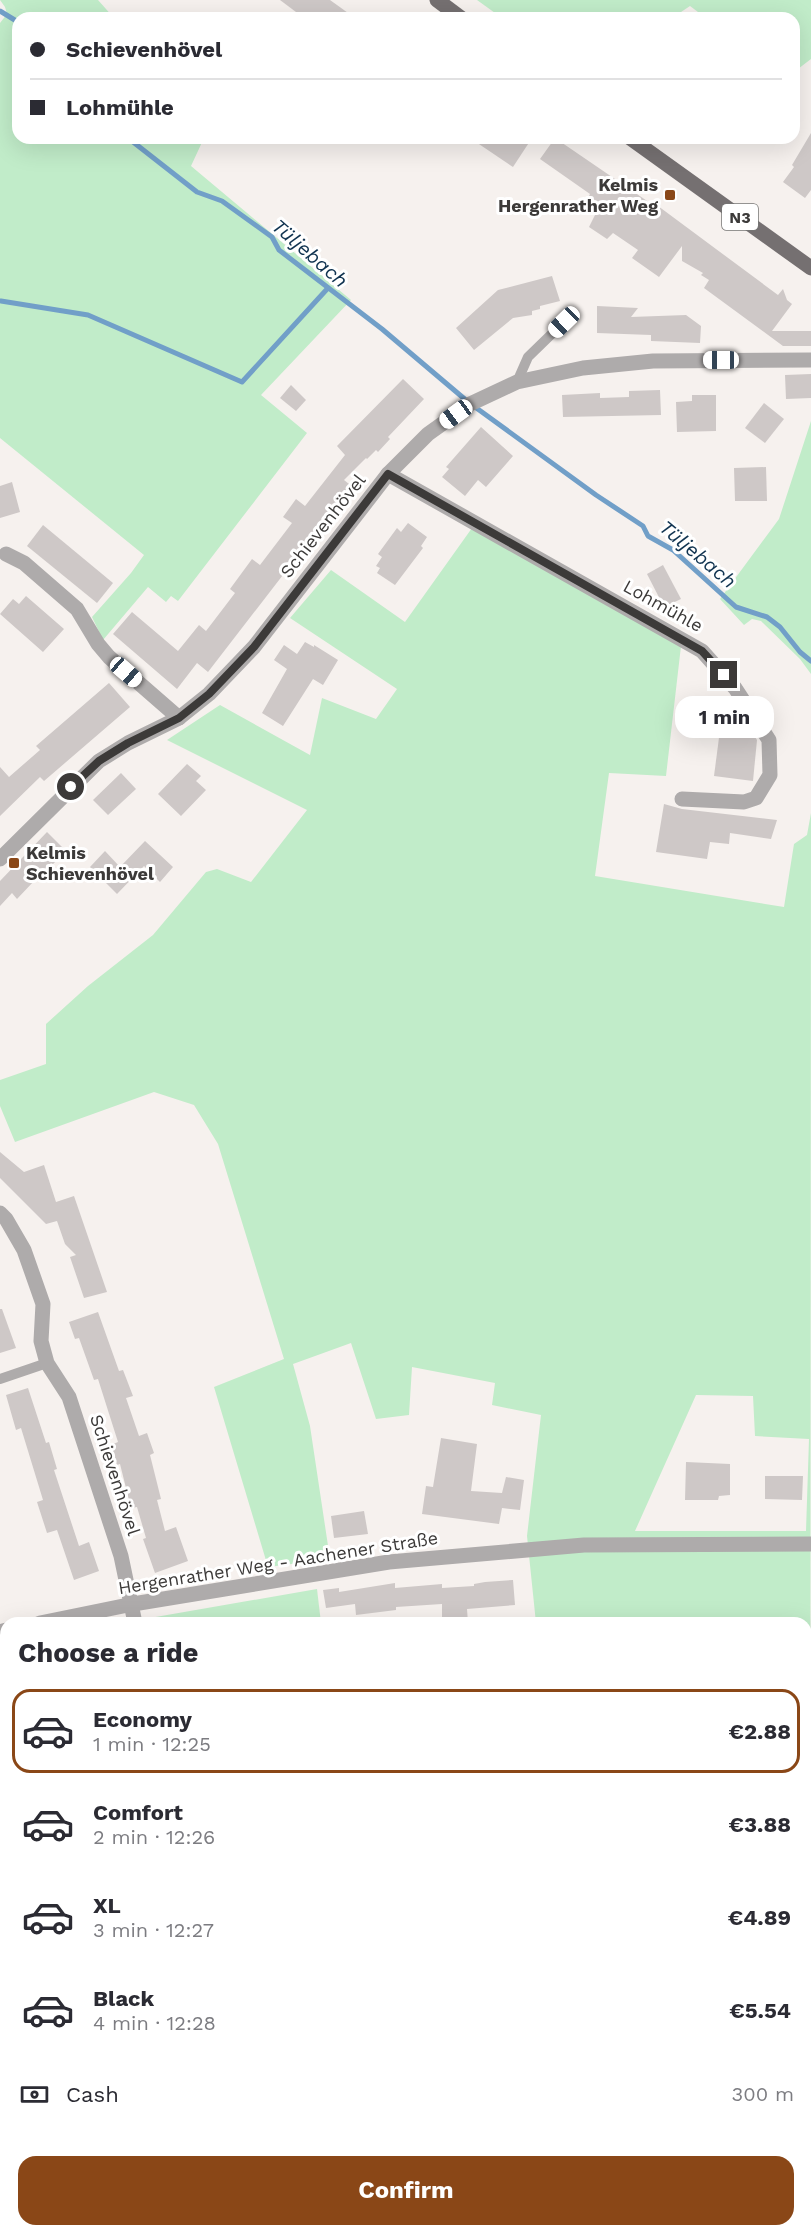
<!DOCTYPE html>
<meta charset="utf-8">
<style>
body{margin:0;font-family:"Work Sans",sans-serif;background:#f2f2f3;color:#2b2b33;height:100vh;display:flex;flex-direction:column;font-size:22px;white-space:nowrap}
*{box-sizing:border-box;margin:0}
p{font-size:20px;color:#7c7c81}
.icon{flex:none;width:33px;height:33px;fill:none;stroke:currentColor;stroke-width:2;stroke-linecap:round;stroke-linejoin:round}
.map{position:relative;flex:1;overflow:hidden}
.details{position:absolute;left:0px;top:1617px;width:812px;height:620px;display:flex;flex-direction:column;background:#fff;border-radius:18px 18px 0 0;box-shadow:0 6px 24px #0002}
.details>*{flex:none}
.top-card{position:absolute;left:12px;top:12px;width:788px;height:132px;border-radius:18px;box-shadow:0 6px 24px #0002;display:grid;align-content:center;height:132px;padding:0 18px;background:#fff}
.end{position:absolute;width:27px;height:27px;margin:-14px;border:8px solid #3c3a39;background:#fff;box-shadow:0 0 0 3px #fff}
.from{border-radius:50%}
.bubble{position:absolute;height:42px;border-radius:18px;background:#fff;box-shadow:0 6px 24px #0002;font-size:20px;font-weight:700;line-height:42px;text-align:center}
.car{position:absolute;width:18px;height:36px;margin:-18px -9px;border-radius:8px;box-shadow:0 0 4px 2px #0007;background:linear-gradient(#fff 24%,#345 0 40%,#fff 0 76%,#345 0 86%,#fff 0)}
.top-card b{display:flex;align-items:center;gap:21px;height:57px;font-size:22px}
.top-card b+b{border-top:2px solid #e1e1e2}
.top-card i{width:15px;height:15px;background:#2b2b33}
ul{padding:0;list-style:none}
li{display:flex;align-items:center;gap:18px;height:84px;margin:0 12px 9px;padding:0 6px;border:3px solid transparent;border-radius:18px}
li div{flex:1}
li b{display:block;font-size:22px}
li em{font-style:normal;font-weight:700}
li.on{border-color:#8a4717}
li>.icon{width:54px;height:54px;stroke-width:1.5}
h2{padding:0 18px;font-size:27px;line-height:72px}
.pay{display:flex;align-items:center;gap:15px;height:66px;padding:0 18px;font-size:22px}
.pay p{margin-inline-start:auto}
.action{display:flex;gap:12px;margin-top:auto;padding:12px 18px}
.action a{flex:1;height:69px;border-radius:18px;background:#8a4717;color:#fff;font-size:24px;font-weight:700;line-height:69px;text-align:center}
.map>svg:first-child{display:block}
.green{fill:#c1ecc9;fill-rule:evenodd}
.lines{fill:none;stroke-linecap:round;stroke-linejoin:round}
.stream{stroke:#719fc8;stroke-width:5}
.building{fill:#cec8c7}
.service{stroke:#aeabab;stroke-width:10}
.minor{stroke:#aeabab;stroke-width:15}
.tertiary{stroke:#aeabab;stroke-width:15}
.primary{stroke:#757071;stroke-width:15}
.route{stroke:#3c3a39;stroke-width:8}
.poi-dot{fill:#8a4717;stroke:#fff;stroke-width:2}
.labels{text-anchor:middle;stroke-width:6;stroke-linejoin:round;paint-order:stroke}
.shield{fill:#fff;stroke:#767574;stroke-width:1.5}
.shield-label{font-size:16px;font-weight:bold;fill:#3c3a39}
.poi-label{font-size:18px;font-weight:bold;fill:#3c3a39;stroke:#fff;text-anchor:end}
.street-label{font-size:18px;fill:#3c3a39;stroke:#fff}
.water-label{font-size:20px;font-style:italic;fill:#103350;stroke:#fff}
</style>
<div class="map">
<svg width="811" height="2236" viewBox="0 0 811 2236">
<rect width="100%" height="100%" fill="#f6f1ee"/>
<g class="green">
<path d="M 0,0 L 98,0 L 114,18 L 18,18 L 18,138 L 204,138 L 191,166 L 351,300 L 261,395 L 307,433 L 178,601 L 171,596 L 166,602 L 148,587 L 103,640 L 92,617 L 131,573 L 144,555 L 0,438 L 0,23 L 7,14 L 5,7 Z"/>
<path d="M 477,0 L 811,0 L 811,59 L 794,72 L 794,18 L 706,18 L 690,6 L 672,18 L 502,18 Z"/>
<path d="M 811,421 L 811,674 L 800,659 L 761,621 L 752,619 L 744,625 L 720,599 L 779,519 Z"/>
<path d="M 472,528 L 681,646 L 666,776 L 609,773 L 595,876 L 784,907 L 794,844 L 807,835 L 811,813 L 810,2236 L 806,2229 L 806,1623 L 536,1623 L 527,1536 L 541,1415 L 492,1405 L 495,1383 L 412,1367 L 409,1415 L 376,1419 L 351,1343 L 293,1364 L 310,1426 L 330,1559 L 268,1567 L 214,1387 L 284,1359 L 218,1144 L 194,1105 L 154,1092 L 15,1142 L 0,1106 L 0,1080 L 46,1064 L 46,1024 L 88,986 L 153,935 L 206,872 L 217,869 L 251,882 L 307,810 L 167,740 L 220,705 L 310,755 L 322,698 L 376,719 L 397,689 L 290,618 L 331,570 L 405,622 ZM 696,1395 L 753,1396 L 755,1436 L 809,1439 L 806,1531 L 635,1531 Z"/>
<path d="M 317,1589 L 321,1623 L 137,1623 L 144,1619 Z"/>
<path d="M 6,1636 L 6,2230 L 787,2230 L 789,2236 L 0,2236 L 0,1638 Z"/>
</g>
<g class="lines">
<g class="stream">
<path d="M 0,11 L 18,22"/>
<path d="M 128,138 L 197,192 L 222,201 L 272,237 L 279,250 L 382,329 L 467,401"/>
<path d="M 1,301 L 88,315 L 242,382 L 328,288"/>
<path d="M 475,407 L 596,495 L 643,526 L 648,536 L 673,550 L 736,607 L 767,617 L 780,627 L 800,652 L 811,661"/>
<path d="M 0,1650 L 6,1649"/>
<path d="M 481,2230 L 482,2236"/>
</g>
</g>
<g class="building">
<path d="M 280,0 L 330,0 L 355,18 L 304,18 Z"/>
<path d="M 811,133 L 811,190 L 805,198 L 783,182 L 794,167 L 792,165 Z"/>
<path d="M 470,138 L 532,138 L 513,167 Z"/>
<path d="M 555,138 L 653,205 L 654,203 L 778,295 L 783,289 L 787,300 L 792,304 L 772,331 L 811,331 L 811,346 L 783,346 L 704,288 L 709,280 L 701,275 L 703,273 L 682,261 L 682,246 L 659,277 L 632,258 L 638,250 L 613,233 L 607,239 L 589,227 L 598,209 L 596,207 L 599,203 L 589,196 L 590,194 L 540,159 Z"/>
<path d="M 552,276 L 560,301 L 540,306 L 540,309 L 532,311 L 532,315 L 513,318 L 474,350 L 456,328 L 498,290 Z"/>
<path d="M 597,306 L 638,308 L 631,317 L 686,315 L 701,326 L 700,343 L 651,341 L 651,335 L 597,333 Z"/>
<path d="M 811,374 L 811,398 L 786,399 L 785,375 Z"/>
<path d="M 403,379 L 424,399 L 388,437 L 390,439 L 378,452 L 376,450 L 367,459 L 366,458 L 344,480 L 354,488 L 335,510 L 289,573 L 286,571 L 208,672 L 197,663 L 177,689 L 113,634 L 132,612 L 178,651 L 199,625 L 206,631 L 235,593 L 230,589 L 252,559 L 260,565 L 292,523 L 283,517 L 296,499 L 305,506 L 345,455 L 337,446 Z"/>
<path d="M 291,385 L 306,400 L 296,411 L 280,398 Z"/>
<path d="M 660,390 L 661,415 L 563,417 L 562,395 L 600,393 L 600,398 L 629,397 L 629,391 Z"/>
<path d="M 692,395 L 716,395 L 716,431 L 677,432 L 676,402 L 692,401 Z"/>
<path d="M 764,403 L 784,419 L 765,443 L 745,428 Z"/>
<path d="M 481,427 L 513,456 L 486,487 L 478,480 L 465,496 L 442,477 L 449,469 L 446,467 Z"/>
<path d="M 766,467 L 767,501 L 735,501 L 734,468 Z"/>
<path d="M 12,482 L 20,512 L 0,518 L 0,486 Z"/>
<path d="M 408,523 L 427,537 L 421,546 L 423,548 L 395,585 L 377,573 L 380,568 L 376,566 L 382,557 L 378,554 L 397,528 L 401,532 Z"/>
<path d="M 43,525 L 113,583 L 97,603 L 27,546 Z"/>
<path d="M 663,565 L 681,599 L 664,607 L 647,574 Z"/>
<path d="M 26,596 L 64,629 L 43,652 L 0,614 L 13,599 L 19,604 Z"/>
<path d="M 305,642 L 314,647 L 314,645 L 338,660 L 323,685 L 313,679 L 283,726 L 262,713 L 287,669 L 274,660 L 284,645 L 297,654 Z"/>
<path d="M 109,683 L 130,707 L 44,781 L 40,777 L 0,816 L 0,767 L 9,777 L 40,750 L 36,746 Z"/>
<path d="M 720,730 L 753,734 L 757,740 L 753,781 L 714,776 Z"/>
<path d="M 187,764 L 201,776 L 196,781 L 206,790 L 181,816 L 158,794 Z"/>
<path d="M 121,773 L 136,789 L 108,815 L 93,800 Z"/>
<path d="M 664,804 L 682,809 L 777,820 L 771,839 L 730,833 L 729,844 L 710,842 L 707,859 L 656,852 Z"/>
<path d="M 47,832 L 66,851 L 53,864 L 51,863 L 17,899 L 12,893 L 0,906 L 0,881 Z"/>
<path d="M 145,841 L 173,867 L 160,882 L 144,866 L 117,894 L 90,867 L 105,851 L 120,867 Z"/>
<path d="M 0,1152 L 24,1172 L 44,1165 L 56,1202 L 74,1196 L 107,1292 L 84,1298 L 70,1257 L 76,1255 L 65,1244 L 57,1221 L 46,1224 L 0,1178 Z"/>
<path d="M 0,1309 L 2,1309 L 16,1348 L 0,1353 Z"/>
<path d="M 98,1312 L 119,1371 L 123,1370 L 133,1396 L 126,1398 L 139,1436 L 147,1433 L 154,1453 L 150,1455 L 161,1499 L 157,1500 L 165,1531 L 176,1527 L 188,1561 L 155,1573 L 143,1539 L 146,1538 L 137,1507 L 131,1508 L 120,1464 L 117,1465 L 111,1445 L 118,1442 L 98,1379 L 94,1380 L 79,1338 L 75,1339 L 69,1322 Z"/>
<path d="M 28,1388 L 46,1443 L 49,1442 L 57,1469 L 54,1470 L 79,1546 L 89,1542 L 99,1571 L 74,1580 L 57,1530 L 47,1533 L 37,1502 L 43,1500 L 21,1428 L 16,1430 L 6,1395 Z"/>
<path d="M 441,1438 L 477,1444 L 471,1491 L 502,1493 L 506,1477 L 524,1480 L 520,1510 L 502,1508 L 499,1524 L 422,1514 L 426,1486 L 433,1487 Z"/>
<path d="M 686,1462 L 730,1464 L 730,1495 L 719,1496 L 718,1500 L 685,1500 Z"/>
<path d="M 765,1476 L 803,1476 L 802,1500 L 765,1499 Z"/>
<path d="M 364,1511 L 368,1534 L 334,1538 L 331,1516 Z"/>
<path d="M 513,1580 L 515,1605 L 467,1609 L 468,1623 L 448,1623 L 448,1617 L 442,1618 L 442,1604 L 396,1607 L 396,1610 L 356,1615 L 355,1604 L 326,1608 L 323,1590 L 339,1588 L 339,1592 L 395,1583 L 395,1588 L 442,1584 L 442,1588 L 474,1586 L 474,1584 L 485,1582 Z"/>
</g>
<g class="lines">
<g class="service">
<path d="M 517,382 L 528,357 L 564,322"/>
<path d="M 0,1379 L 47,1363"/>
</g>
<g class="minor">
<path d="M 388,474 L 702,651 L 735,688 L 769,740 L 770,775 L 756,798 L 744,802 L 682,799"/>
<path d="M 6,554 L 24,563 L 77,609 L 98,644 L 109,657 L 179,718"/>
<path d="M 0,859 L 99,761 L 128,743 L 179,718 L 209,694 L 254,647 L 388,474 L 428,434 L 470,404 L 517,382 L 583,368 L 653,361 L 811,360"/>
<path d="M 0,1213 L 6,1219 L 24,1250 L 43,1304 L 41,1341 L 47,1363 L 69,1397 L 121,1556 L 135,1623"/>
<path d="M 798,2230 L 800,2236"/>
<path d="M 183,2236 L 184,2230"/>
</g>
<g class="tertiary">
<path d="M 40,1623 L 133,1604 L 389,1562 L 584,1545 L 811,1544"/>
<path d="M 0,1632 L 6,1630"/>
</g>
<g class="primary">
<path d="M 437,0 L 461,18"/>
<path d="M 630,138 L 811,268"/>
</g>
</g>
<g class="lines">
<path class="route" d="M 71,787 L 99,761 L 128,743 L 179,718 L 209,694 L 254,647 L 388,474 L 702,651 L 724,675"/>
</g>
<g class="poi-dot">
<rect x="664" y="189" width="12" height="12" rx="3"/>
<rect x="8" y="857" width="12" height="12" rx="3"/>
</g>
<g class="labels">
<rect class="shield" x="722" y="204" width="36" height="26" rx="4.5"/>
<g class="shield-label">
<text x="740" y="223">N3</text>
</g>
<g class="poi-label">
<text x="658" y="191">Kelmis<tspan x="658" dy="21">Hergenrather Weg</tspan></text>
<text x="26" y="859" text-anchor="start">Kelmis<tspan x="26" dy="21">Schievenhövel</tspan></text>
</g>
<g class="street-label">
<text transform="translate(323 526) rotate(-52)" y="6">Schievenhövel</text>
<text transform="translate(663 606) rotate(29)" y="6">Lohmühle</text>
<text transform="translate(115 1475) rotate(72)" y="6">Schievenhövel</text>
<text transform="translate(278 1563) rotate(-9)" y="6">Hergenrather Weg - Aachener Straße</text>
</g>
<g class="water-label">
<text transform="translate(310 253) rotate(41)" y="7">Tüljebach</text>
<text transform="translate(698 554) rotate(40)" y="7">Tüljebach</text>
</g>
</g>
</svg>
<i class="end from" style="left:71px;top:787px"></i>
<i class="end" style="left:724px;top:675px"></i>
<div class="bubble" style="left:675px;top:696px;width:99px">1 min</div>
<i class="car" style="left:564px;top:322px;rotate:226deg"></i>
<i class="car" style="left:721px;top:360px;rotate:270deg"></i>
<i class="car" style="left:456px;top:414px;rotate:234deg"></i>
<i class="car" style="left:126px;top:672px;rotate:131deg"></i>
<div class="top-card">
<b><i class="from"></i>Schievenhövel</b>
<b><i></i>Lohmühle</b>
</div>
<section class="details">
<h2>Choose a ride</h2>
<ul>
<li class="on"><svg class="icon" aria-label="car" viewBox="0 0 24 24"><path d="M5 17H2v-5l4-1 3-4h7l3 4 3 1v5h-3M9 17h6M6 11h13"/><circle cx="7" cy="17" r="2"/><circle cx="17" cy="17" r="2"/></svg><div><b>Economy</b><p>1 min · 12:25</p></div><em>€2.88</em></li>
<li><svg class="icon" aria-label="car" viewBox="0 0 24 24"><path d="M5 17H2v-5l4-1 3-4h7l3 4 3 1v5h-3M9 17h6M6 11h13"/><circle cx="7" cy="17" r="2"/><circle cx="17" cy="17" r="2"/></svg><div><b>Comfort</b><p>2 min · 12:26</p></div><em>€3.88</em></li>
<li><svg class="icon" aria-label="car" viewBox="0 0 24 24"><path d="M5 17H2v-5l4-1 3-4h7l3 4 3 1v5h-3M9 17h6M6 11h13"/><circle cx="7" cy="17" r="2"/><circle cx="17" cy="17" r="2"/></svg><div><b>XL</b><p>3 min · 12:27</p></div><em>€4.89</em></li>
<li><svg class="icon" aria-label="car" viewBox="0 0 24 24"><path d="M5 17H2v-5l4-1 3-4h7l3 4 3 1v5h-3M9 17h6M6 11h13"/><circle cx="7" cy="17" r="2"/><circle cx="17" cy="17" r="2"/></svg><div><b>Black</b><p>4 min · 12:28</p></div><em>€5.54</em></li>
</ul>
<div class="pay"><svg class="icon" aria-label="cash" viewBox="0 0 24 24"><path d="M3 7h18v10H3z"/><circle cx="12" cy="12" r="2"/></svg>Cash<p>300 m</p></div>
<div class="action"><a>Confirm</a></div>
</section>
</div>
